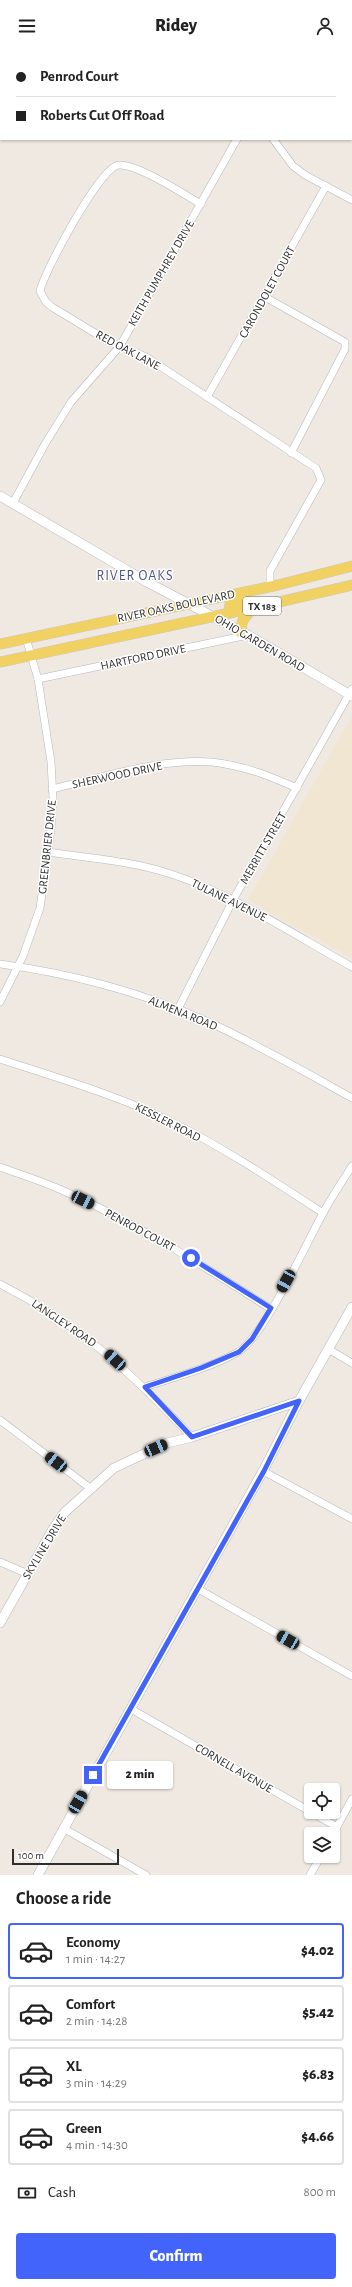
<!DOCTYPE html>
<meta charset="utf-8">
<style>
body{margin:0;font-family:"Alegreya Sans",sans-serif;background:#f6f6f6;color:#222;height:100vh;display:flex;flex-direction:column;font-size:15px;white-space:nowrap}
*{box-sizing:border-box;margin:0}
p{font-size:13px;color:#767676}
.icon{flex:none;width:22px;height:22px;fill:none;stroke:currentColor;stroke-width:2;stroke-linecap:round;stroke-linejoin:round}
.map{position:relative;height:1823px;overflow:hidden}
.panel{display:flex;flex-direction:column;background:#fff;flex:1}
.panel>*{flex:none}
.top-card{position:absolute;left:0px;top:0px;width:352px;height:88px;box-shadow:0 1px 3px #0004;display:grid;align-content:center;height:88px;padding:0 16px;background:#fff}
.tools{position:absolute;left:304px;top:1731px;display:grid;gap:8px}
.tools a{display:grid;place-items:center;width:36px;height:36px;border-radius:4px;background:#fff;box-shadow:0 1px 3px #0004;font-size:20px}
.scale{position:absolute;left:12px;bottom:10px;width:107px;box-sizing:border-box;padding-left:4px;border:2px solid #2e2e2e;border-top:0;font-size:11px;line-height:14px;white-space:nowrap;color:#2e2e2e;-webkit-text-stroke:3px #fff;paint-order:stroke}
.end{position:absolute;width:18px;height:18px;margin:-9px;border:5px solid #4264fb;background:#fff;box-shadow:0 0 0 2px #fff}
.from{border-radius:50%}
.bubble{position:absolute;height:28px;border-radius:4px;background:#fff;box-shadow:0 1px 3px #0004;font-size:13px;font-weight:800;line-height:28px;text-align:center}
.car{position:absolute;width:12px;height:24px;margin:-12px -6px;border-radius:5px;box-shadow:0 0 3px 1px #0007;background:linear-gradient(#222 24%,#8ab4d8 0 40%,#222 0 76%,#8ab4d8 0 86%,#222 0)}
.top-card b{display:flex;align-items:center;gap:14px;height:38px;font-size:15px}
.top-card b+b{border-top:1px solid #e0e0e0}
.top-card i{width:10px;height:10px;background:#222}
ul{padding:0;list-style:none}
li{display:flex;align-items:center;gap:12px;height:56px;margin:0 8px 6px;padding:0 8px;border:2px solid #e0e0e0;border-radius:4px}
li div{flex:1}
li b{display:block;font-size:15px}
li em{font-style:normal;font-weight:800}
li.on{border-color:#4264fb}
li>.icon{width:36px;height:36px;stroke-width:1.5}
h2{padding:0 16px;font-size:18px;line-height:48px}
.pay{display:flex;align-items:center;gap:10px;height:44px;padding:0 16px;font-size:15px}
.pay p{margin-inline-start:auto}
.cta{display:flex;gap:8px;margin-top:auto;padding:8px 16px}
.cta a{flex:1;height:46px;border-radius:4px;background:#4264fb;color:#fff;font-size:16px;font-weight:800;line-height:46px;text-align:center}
header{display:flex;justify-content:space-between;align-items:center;height:52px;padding:0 16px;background:#fff;font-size:18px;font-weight:800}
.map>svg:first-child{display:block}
.education{fill:#f0e6d1}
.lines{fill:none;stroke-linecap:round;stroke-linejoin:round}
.street-casing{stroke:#b4b7c1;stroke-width:8}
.secondary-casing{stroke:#b4b7c1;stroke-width:10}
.primary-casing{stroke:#c9c9c9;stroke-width:11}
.street{stroke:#fff;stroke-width:7}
.secondary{stroke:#fff;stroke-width:9}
.primary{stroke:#f2d163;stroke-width:10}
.route{stroke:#4264fb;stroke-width:5}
.labels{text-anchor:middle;stroke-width:3;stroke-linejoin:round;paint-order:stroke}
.shield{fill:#fff;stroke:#6d6d6d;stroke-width:1}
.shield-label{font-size:11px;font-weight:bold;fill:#2e2e2e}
.street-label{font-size:12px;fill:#2e2e2e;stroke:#fff}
.quarter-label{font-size:14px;letter-spacing:1px;fill:#4d5680;stroke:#fff}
</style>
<header><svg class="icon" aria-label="menu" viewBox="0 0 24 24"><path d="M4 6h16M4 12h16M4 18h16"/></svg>Ridey<svg class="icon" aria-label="person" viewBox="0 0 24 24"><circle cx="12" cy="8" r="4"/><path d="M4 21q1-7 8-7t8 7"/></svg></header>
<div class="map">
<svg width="352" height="1823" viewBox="0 0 352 1823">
<rect width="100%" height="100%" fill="#efe9e1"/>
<path class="education" d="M 352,664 L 352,906 L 248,848 Z"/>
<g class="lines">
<g class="street-casing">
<g id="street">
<path d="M 128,0 L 130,1"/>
<path d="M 24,1 L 24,0"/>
<path d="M 0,36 L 1,34"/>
<path d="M 273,87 L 293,114 L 305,123 L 352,148"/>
<path d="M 201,152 C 183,142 138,112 119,113 C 101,113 44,220 40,239 L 46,250 L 52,255 L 108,289 L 146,305 L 316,416 L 321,428 L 270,519 L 270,534"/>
<path d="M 265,245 L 345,290 L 345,297 L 291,401"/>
<path d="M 207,345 L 326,134"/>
<path d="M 13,451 L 45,392 L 71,350 L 120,294 L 237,87"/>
<path d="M 38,627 L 248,583"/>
<path d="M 52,737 C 104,725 172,702 225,712 C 250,716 274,726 297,736"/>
<path d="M 48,800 C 89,806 132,809 171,822 C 235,843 293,882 352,915"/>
<path d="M 0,912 C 74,922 148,942 215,973 C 262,995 307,1021 352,1046"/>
<path d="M 0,950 L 23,904 L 40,856 L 51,777 L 53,746 L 51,710 L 38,627 L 26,586"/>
<path d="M 178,957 L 233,848 L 352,637"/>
<path d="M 0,1007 C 58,1026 117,1043 172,1070 C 224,1096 274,1129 323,1161"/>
<path d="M 0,1115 C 19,1122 38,1128 57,1136 C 133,1169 202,1213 271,1257"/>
<path d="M 0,1232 C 81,1273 130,1320 192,1385"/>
<path d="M 328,1297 L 352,1311"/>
<path d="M 145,1335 C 175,1325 210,1316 238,1300 C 263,1286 306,1192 322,1163 C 331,1146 342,1130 352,1114"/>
<path d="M 0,1368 L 90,1436"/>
<path d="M 263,1419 L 352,1467"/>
<path d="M 0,1510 L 28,1522"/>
<path d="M 198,1537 L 352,1624"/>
<path d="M 131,1657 L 337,1775"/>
<path d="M 63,1776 L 146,1823"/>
<path d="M 333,1782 L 352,1747"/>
<path d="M 310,1823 L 321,1804"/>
</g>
</g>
<g class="secondary-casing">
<g id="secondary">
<path d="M 0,444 L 147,530 L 248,583 L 352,644"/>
<path d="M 0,1571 L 53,1477 L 65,1460 L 114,1416 L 167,1391 L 192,1385 L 299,1349"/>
<path d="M 38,1823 L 263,1419 L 299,1349 L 352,1255"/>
</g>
</g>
<g class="primary-casing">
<g id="primary">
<path d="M 229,561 L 230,552 L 245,547"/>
<path d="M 240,580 L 243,568 L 253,556"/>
<path d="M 0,592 L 278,533 L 352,514"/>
<path d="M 0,610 L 253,556 L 352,533"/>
</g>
</g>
<use href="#street" class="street"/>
<use href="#secondary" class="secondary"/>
<use href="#primary" class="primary"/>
</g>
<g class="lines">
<path class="route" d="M 93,1723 L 264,1419 L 299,1349 L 192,1385 L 145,1335 L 201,1316 L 239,1300 L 252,1287 L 271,1256 L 191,1206"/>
</g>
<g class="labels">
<rect class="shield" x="243" y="545" width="38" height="18" rx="3"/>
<g class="shield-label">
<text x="262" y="558">TX 183</text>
</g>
<g class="street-label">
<text transform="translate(161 221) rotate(-60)" y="4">KEITH PUMPHREY DRIVE</text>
<text transform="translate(267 240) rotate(-61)" y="4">CARONDOLET COURT</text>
<text transform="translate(128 298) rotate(28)" y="4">RED OAK LANE</text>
<text transform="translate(176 554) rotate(-12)" y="4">RIVER OAKS BOULEVARD</text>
<text transform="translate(260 591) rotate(30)" y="4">OHIO GARDEN ROAD</text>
<text transform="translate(143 605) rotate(-12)" y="4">HARTFORD DRIVE</text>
<text transform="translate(117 723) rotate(-12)" y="4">SHERWOOD DRIVE</text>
<text transform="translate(47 795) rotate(-84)" y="4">GREENBRIER DRIVE</text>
<text transform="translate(263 796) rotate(-60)" y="4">MERRITT STREET</text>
<text transform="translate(229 848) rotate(26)" y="4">TULANE AVENUE</text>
<text transform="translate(183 961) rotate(22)" y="4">ALMENA ROAD</text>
<text transform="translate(168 1070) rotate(27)" y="4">KESSLER ROAD</text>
<text transform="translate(140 1178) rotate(28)" y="4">PENROD COURT</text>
<text transform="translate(64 1271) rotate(34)" y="4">LANGLEY ROAD</text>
<text transform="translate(44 1495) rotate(-59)" y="4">SKYLINE DRIVE</text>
<text transform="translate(234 1716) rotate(30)" y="4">CORNELL AVENUE</text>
</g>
<g class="quarter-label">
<text x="135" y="528">RIVER OAKS</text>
</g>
</g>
</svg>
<div class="tools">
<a><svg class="icon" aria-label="locate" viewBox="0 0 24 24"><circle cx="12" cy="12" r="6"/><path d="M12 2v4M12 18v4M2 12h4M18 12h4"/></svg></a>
<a><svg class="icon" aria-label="layers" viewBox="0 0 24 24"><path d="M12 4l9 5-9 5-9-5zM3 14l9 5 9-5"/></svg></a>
</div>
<div class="scale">100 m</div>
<i class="end from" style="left:191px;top:1206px"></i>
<i class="end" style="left:93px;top:1723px"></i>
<div class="bubble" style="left:107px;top:1709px;width:66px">2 min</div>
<i class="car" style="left:83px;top:1148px;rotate:116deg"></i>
<i class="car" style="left:286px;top:1229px;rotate:209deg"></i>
<i class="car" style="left:115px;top:1308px;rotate:312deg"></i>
<i class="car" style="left:156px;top:1396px;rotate:67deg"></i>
<i class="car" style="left:56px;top:1410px;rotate:308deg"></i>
<i class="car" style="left:288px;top:1588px;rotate:300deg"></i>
<i class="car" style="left:78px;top:1750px;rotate:30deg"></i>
<div class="top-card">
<b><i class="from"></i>Penrod Court</b>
<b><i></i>Roberts Cut Off Road</b>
</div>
</div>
<section class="panel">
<h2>Choose a ride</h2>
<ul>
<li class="on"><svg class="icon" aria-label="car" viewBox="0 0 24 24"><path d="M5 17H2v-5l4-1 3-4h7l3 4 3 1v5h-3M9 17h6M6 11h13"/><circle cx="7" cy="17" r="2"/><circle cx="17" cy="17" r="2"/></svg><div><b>Economy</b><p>1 min · 14:27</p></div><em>$4.02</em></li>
<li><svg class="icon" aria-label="car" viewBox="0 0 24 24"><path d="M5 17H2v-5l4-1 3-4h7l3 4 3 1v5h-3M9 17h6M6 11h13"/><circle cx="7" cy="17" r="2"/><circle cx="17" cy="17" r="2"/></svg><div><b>Comfort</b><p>2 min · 14:28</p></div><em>$5.42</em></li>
<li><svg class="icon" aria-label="car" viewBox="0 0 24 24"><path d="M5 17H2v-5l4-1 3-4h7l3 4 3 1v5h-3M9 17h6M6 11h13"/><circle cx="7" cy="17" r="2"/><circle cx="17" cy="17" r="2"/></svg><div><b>XL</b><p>3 min · 14:29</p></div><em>$6.83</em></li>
<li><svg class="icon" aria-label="car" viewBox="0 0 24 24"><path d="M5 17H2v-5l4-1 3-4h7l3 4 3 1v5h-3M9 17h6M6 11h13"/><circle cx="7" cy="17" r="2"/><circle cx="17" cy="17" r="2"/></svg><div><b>Green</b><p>4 min · 14:30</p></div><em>$4.66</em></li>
</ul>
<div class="pay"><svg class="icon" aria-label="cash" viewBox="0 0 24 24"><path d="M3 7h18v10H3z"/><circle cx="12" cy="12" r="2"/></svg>Cash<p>800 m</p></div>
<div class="cta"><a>Confirm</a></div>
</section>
